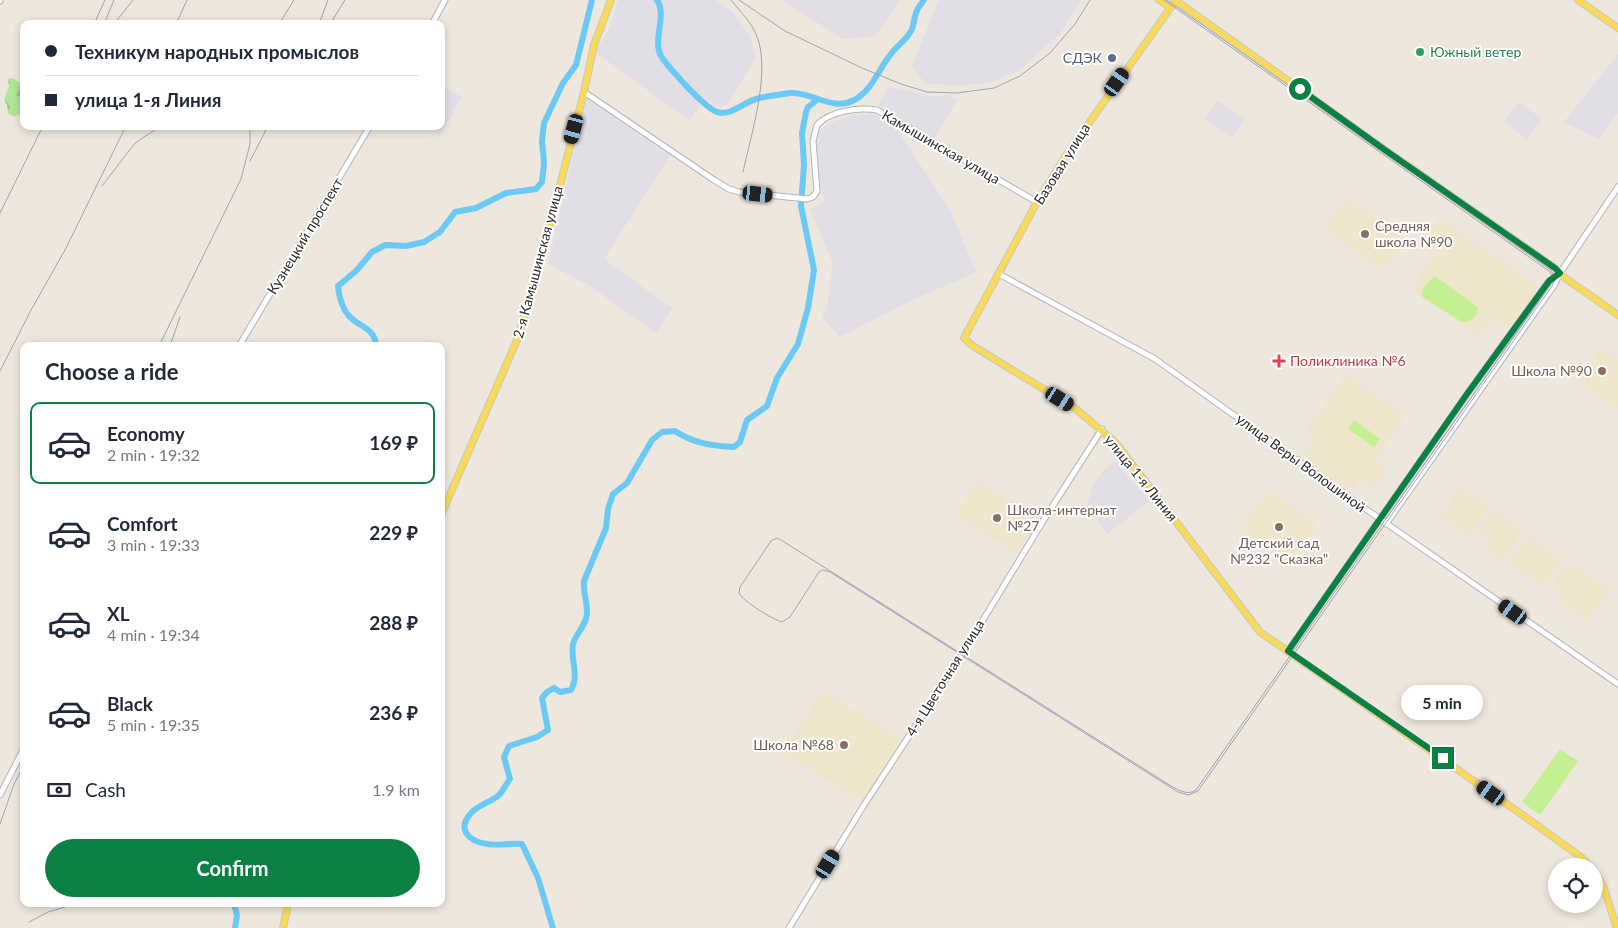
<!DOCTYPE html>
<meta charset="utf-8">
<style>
body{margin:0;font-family:Lato,sans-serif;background:#f2f2f3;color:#1f2937;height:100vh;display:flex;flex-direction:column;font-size:19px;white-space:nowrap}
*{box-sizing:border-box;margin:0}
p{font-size:16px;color:#747a83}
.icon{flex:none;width:28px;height:28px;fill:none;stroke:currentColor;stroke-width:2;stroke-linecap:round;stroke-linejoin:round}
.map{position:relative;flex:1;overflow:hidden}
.panel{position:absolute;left:20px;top:342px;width:425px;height:565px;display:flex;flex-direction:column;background:#fff;border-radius:10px;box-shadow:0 2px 8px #0003}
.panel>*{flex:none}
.banner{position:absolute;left:20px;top:20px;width:425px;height:110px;border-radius:10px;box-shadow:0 2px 8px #0003;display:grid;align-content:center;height:110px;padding:0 25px;background:#fff}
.tools{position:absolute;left:1548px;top:858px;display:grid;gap:10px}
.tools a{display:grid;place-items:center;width:55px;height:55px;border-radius:50%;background:#fff;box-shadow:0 2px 8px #0003;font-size:25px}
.end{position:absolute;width:22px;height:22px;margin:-11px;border:6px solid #0b8043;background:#fff;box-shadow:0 0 0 2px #fff}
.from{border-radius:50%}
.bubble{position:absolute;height:35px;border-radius:18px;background:#fff;box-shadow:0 2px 8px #0003;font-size:16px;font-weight:700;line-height:35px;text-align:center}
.car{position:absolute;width:15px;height:30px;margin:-15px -8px;border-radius:6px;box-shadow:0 0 4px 1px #0007;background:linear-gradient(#222 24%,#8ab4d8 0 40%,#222 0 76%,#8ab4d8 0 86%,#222 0)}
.banner b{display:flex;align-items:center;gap:18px;height:48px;font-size:19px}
.banner b+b{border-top:1px solid #e0e1e3}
.banner i{width:12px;height:12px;background:#1f2937}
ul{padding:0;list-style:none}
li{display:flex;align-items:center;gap:15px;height:82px;margin:0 10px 8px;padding:0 15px;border:2px solid transparent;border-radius:10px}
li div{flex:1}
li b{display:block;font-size:19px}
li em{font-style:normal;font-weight:700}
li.active{border-color:#0b8043}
li>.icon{width:45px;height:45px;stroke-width:1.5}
h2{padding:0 25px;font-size:22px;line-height:60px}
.pay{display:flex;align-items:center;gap:12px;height:55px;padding:0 25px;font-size:19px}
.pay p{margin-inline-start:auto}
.primary-button{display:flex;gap:10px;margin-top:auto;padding:10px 25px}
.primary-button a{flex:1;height:58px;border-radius:30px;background:#0b8043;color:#fff;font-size:20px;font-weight:700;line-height:58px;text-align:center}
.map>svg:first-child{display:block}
.industrial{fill:#e1dee6}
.education{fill:#f0e6cc}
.forest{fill:url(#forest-firs)}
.pitch{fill:#c4ef92}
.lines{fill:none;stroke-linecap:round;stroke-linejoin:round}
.river{stroke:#6bcaf5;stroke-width:6}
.minor-casing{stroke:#b1b3c0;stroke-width:7}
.major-casing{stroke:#c8c8c8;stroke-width:8}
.minor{stroke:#fff;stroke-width:5}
.major{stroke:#f8d959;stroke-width:6}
.tram{stroke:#9fa2b7;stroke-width:1}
.rail{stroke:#9fa2b7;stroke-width:1}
.route{stroke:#0b8043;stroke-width:6}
.leisure-dot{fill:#2e9e5b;stroke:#fff;stroke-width:2}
.service-dot{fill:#5c6f8a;stroke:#fff;stroke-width:2}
.education-dot{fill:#8d6e63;stroke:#fff;stroke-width:2}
.health-dot{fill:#e0444e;stroke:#fff;stroke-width:2}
.labels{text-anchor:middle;stroke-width:4;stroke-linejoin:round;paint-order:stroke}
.leisure-label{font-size:14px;fill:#27864d;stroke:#fff;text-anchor:start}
.service-label{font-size:14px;fill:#4e5e75;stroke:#fff;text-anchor:end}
.street-label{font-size:14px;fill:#2c2c2c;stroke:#fff}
.education-label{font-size:14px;fill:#785e54;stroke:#fff;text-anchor:start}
.health-label{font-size:14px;fill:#be3a42;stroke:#fff;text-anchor:start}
</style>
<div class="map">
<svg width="1618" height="928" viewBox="0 0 1618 928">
<defs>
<pattern id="forest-firs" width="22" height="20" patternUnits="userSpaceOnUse" patternTransform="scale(1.25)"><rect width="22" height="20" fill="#afe797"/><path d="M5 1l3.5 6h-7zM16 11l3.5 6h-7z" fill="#97c682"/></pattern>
</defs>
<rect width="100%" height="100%" fill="#eee7dd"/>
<g class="industrial">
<path d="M 618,0 L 715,0 L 733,12 L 749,35 L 756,57 L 729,102 L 721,108 L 704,97 L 690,121 L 595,52 L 610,28 Z"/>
<path d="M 782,0 L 900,0 L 875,36 L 843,39 Z"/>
<path d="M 939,0 L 1081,0 L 1061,33 L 1020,70 L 992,82 L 959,86 L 925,83 L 912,67 Z"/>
<path d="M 1618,54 L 1618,112 L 1599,139 L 1564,122 Z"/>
<path d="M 441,86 L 462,97 L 440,135 L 425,126 L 441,126 Z"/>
<path d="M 888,86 L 933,97 L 949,95 L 957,100 L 934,139 L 878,107 Z"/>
<path d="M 586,99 L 670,156 L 604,259 L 672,308 L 656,333 L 590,286 L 548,264 Z"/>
<path d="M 1218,101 L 1244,119 L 1232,138 L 1204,119 Z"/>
<path d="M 1519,102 L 1542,119 L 1527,139 L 1504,122 Z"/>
<path d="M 874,114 L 894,125 L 950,210 L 976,272 L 911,301 L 840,337 L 822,318 L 827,308 L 833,263 L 810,209 L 825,201 L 818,178 L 817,143 L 819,131 L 829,123 L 854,115 Z"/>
<path d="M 1116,462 L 1149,501 L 1107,534 L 1087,506 L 1094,483 L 1102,472 L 1113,463 Z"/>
</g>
<g class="education">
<path d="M 1347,198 L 1405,239 L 1383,270 L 1324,229 Z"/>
<path d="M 1439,217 L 1539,287 L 1510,329 L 1493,317 L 1479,337 L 1411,289 L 1434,256 L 1419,245 Z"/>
<path d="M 1601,348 L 1618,360 L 1618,408 L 1579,381 Z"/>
<path d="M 1345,374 L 1406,416 L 1375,461 L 1387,470 L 1375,488 L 1360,478 L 1350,492 L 1302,459 L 1316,439 L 1305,432 Z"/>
<path d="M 977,481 L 1038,520 L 1016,553 L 955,515 Z"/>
<path d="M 1461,488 L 1489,508 L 1469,535 L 1441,515 Z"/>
<path d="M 1270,491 L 1317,524 L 1290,565 L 1241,529 Z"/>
<path d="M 1493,511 L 1522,532 L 1503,559 L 1486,547 L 1491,540 L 1478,531 Z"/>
<path d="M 1528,537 L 1561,561 L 1542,586 L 1510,562 Z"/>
<path d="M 1569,562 L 1609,590 L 1588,621 L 1558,599 L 1563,591 L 1553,584 Z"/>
<path d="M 823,691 L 903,740 L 863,802 L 787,755 L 785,749 Z"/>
</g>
<path class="forest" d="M 12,78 L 22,84 L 24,80 C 24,92 29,113 14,117 L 8,113 L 7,105 L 4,100 L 9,86 L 8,79 Z"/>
<g class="pitch">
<path d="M 1433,277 L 1436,277 L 1474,304 L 1478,308 C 1476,318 1472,322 1462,322 L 1421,296 L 1423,288 Z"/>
<path d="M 1354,420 L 1380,439 L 1374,447 L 1348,429 Z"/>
<path d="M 1560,749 L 1578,761 L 1540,815 L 1522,802 Z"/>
</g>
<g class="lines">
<g class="river">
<path d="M 657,0 C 668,17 650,42 663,59 C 671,70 705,108 717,112 C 732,116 742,103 756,99 C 766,96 779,95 790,93 C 813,91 835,115 859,97 C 874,86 880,67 891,54 C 897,46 906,40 911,31 C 914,26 914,18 916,13 C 917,8 921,4 924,0"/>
<path d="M 376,346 C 375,327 358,327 348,315 C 341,306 339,297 338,286 L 356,271 L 372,252 L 385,245 L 406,246 L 424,242 L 440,232 L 455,212 L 476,208 L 506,193 L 536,189 L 542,182 L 544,163 L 542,141 L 544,123 L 563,83 L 576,65 L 592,0"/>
<path d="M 234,904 L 237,915 L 235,928"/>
<path d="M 553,928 L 538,878 L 522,844 C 510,843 498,846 487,844 C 468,841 456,829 472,812 C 479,805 491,802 499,795 C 503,791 506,784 510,779 L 504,757 L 509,746 L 537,737 L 548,730 L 542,698 L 547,692 L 554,688 L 560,692 L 571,690 C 580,675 570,661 573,644 C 576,633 587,625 587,612 C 587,601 583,592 584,581 L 606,528 L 608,509 L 613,494 L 627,483 L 652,440 L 662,432 L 675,431 C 693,443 712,446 734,447 L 740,442 L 747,420 L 767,406 L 777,378 L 798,344 L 808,308 L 814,270 L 801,206 L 804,165 L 802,133 L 806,112 L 808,107 L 817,100"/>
</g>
<g class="minor-casing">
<g id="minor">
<path d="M 0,1 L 0,0"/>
<path d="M 432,24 L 445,0"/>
<path d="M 584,92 L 714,180 L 729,189 L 739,192 L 807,199 L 813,197 L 817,191 L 813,141 L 817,125 C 830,111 858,107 877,110 L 1037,202"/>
<path d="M 999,274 L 1155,359 L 1380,519 L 1618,684"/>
<path d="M 239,346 L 370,126"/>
<path d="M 1386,524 L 1555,284 L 1560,273 L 1618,187"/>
<path d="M 1288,651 L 1467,394 L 1549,281 L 1560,273"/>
<path d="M 0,795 L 24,748"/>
<path d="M 789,928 L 864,805 L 960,658 L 1043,521 L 1102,429"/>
</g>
</g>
<g class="major-casing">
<g id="major">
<path d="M 1159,0 L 1170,7"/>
<path d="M 1175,0 L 1385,150 L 1555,268 L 1565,278 L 1618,315"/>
<path d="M 1176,0 L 1065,157 L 1037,202 L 964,338 L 973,346 L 1076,409 L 1116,443 L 1260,632 L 1524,816 L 1581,857 L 1590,866"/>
<path d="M 1578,0 L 1618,28"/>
<path d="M 441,515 L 517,340 L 541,259 L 584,92 L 594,45 L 611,0"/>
<path d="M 1594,870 L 1603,886 L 1617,928"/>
<path d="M 283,928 L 288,904"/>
</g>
</g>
<use href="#minor" class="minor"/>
<use href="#major" class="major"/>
<path class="tram" d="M 1164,0 L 1549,271 L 1553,277 L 1550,285 L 1196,790 C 1187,796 1179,790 1171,786 L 781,540 L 777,538 L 771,541 L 740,587 L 739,593 C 744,602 772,619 782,622 L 790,617 L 819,572 L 823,570 L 830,572 L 1178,792 L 1188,795 L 1198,791 L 1552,286 L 1555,279 L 1551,270 L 1167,0"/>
<g class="rail">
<path d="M 731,0 C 740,11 750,21 756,34 C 772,70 751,134 743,172"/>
<path d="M 739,0 L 785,31 L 862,68 L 901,84 L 927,92 L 957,93 L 994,88 L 1020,76 L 1050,53 L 1075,24 L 1090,0"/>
<path d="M 94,24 L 105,0"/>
<path d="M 104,24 L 114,0"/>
<path d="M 114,24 L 133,0"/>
<path d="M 176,24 L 187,0"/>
<path d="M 279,24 L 294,0"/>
<path d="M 319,24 L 328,0"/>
<path d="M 330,24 L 345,0"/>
<path d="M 250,161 L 268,126"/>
<path d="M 102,186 L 135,143 L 161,126"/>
<path d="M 0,213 L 43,126"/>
<path d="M 159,346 L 241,179 L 250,144 L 250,126"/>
<path d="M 170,346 L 180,317"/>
<path d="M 0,371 L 30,312 L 66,248 L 126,126"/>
<path d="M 0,824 L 14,784 L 24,765"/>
<path d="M 29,922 L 48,912 L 75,904"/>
</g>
</g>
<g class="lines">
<path class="route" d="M 1300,89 L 1385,150 L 1555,268 L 1560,273 L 1549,281 L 1467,394 L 1288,651 L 1443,758"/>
</g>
<circle class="leisure-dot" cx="1420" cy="52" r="5"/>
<circle class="service-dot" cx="1112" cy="58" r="5"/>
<g class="education-dot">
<circle cx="1365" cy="234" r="5"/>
<circle cx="1602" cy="371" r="5"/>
<circle cx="997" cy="518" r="5"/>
<circle cx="1279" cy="527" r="5"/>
<circle cx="844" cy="745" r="5"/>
</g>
<path class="health-dot" d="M1276.5 353.5h5v5h5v5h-5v5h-5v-5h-5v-5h5z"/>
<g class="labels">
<g class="leisure-label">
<text x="1430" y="57">Южный ветер</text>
</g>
<g class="service-label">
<text x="1102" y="63">СДЭК</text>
</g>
<g class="street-label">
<text transform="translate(941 147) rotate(30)" y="5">Камышинская улица</text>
<text transform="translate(1062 164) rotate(-58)" y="5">Базовая улица</text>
<text transform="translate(305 236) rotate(-59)" y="5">Кузнецкий проспект</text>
<text transform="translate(538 262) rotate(-75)" y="5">2-я Камышинская улица</text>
<text transform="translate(1301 463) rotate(36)" y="5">улица Веры Волошиной</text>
<text transform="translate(1141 478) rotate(51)" y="5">улица 1-я Линия</text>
<text transform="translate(945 678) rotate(-58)" y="5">4-я Цветочная улица</text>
</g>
<g class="education-label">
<text x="1375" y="231">Средняя<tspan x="1375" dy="16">школа №90</tspan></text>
<text x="1592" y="376" text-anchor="end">Школа №90</text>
<text x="1007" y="515">Школа-интернат<tspan x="1007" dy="16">№27</tspan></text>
<text x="1279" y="548" text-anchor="middle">Детский сад<tspan x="1279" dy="16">№232 "Сказка"</tspan></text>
<text x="834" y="750" text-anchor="end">Школа №68</text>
</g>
<g class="health-label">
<text x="1290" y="366">Поликлиника №6</text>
</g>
</g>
</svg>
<div class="tools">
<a><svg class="icon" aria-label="locate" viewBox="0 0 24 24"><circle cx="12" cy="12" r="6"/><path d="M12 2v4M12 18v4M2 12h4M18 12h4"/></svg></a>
</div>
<i class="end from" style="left:1300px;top:89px"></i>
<i class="end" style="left:1443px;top:758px"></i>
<div class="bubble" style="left:1401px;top:685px;width:82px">5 min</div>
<i class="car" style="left:1117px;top:82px;rotate:35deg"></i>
<i class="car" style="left:574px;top:129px;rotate:195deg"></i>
<i class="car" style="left:758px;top:194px;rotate:96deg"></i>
<i class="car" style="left:1060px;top:399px;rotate:122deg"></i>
<i class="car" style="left:1513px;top:612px;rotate:305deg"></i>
<i class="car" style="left:1491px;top:793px;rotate:305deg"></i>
<i class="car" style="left:828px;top:864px;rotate:31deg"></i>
<div class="banner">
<b><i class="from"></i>Техникум народных промыслов</b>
<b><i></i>улица 1-я Линия</b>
</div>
<section class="panel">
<h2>Choose a ride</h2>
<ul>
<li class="active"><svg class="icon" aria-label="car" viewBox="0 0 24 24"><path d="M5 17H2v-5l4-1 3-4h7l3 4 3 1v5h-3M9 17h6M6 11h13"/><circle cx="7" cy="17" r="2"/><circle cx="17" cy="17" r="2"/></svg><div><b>Economy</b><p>2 min · 19:32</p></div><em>169 ₽</em></li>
<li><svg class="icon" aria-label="car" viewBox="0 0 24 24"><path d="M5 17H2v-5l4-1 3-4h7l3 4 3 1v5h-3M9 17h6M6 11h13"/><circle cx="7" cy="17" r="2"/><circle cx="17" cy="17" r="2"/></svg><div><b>Comfort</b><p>3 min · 19:33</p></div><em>229 ₽</em></li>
<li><svg class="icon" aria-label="car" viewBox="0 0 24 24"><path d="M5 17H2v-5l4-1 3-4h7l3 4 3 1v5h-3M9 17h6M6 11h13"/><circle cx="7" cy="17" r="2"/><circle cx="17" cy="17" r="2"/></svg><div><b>XL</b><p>4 min · 19:34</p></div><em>288 ₽</em></li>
<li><svg class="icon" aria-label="car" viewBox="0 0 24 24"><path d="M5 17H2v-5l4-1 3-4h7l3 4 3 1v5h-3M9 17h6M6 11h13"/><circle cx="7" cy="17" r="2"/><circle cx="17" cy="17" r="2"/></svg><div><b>Black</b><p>5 min · 19:35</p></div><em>236 ₽</em></li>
</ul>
<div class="pay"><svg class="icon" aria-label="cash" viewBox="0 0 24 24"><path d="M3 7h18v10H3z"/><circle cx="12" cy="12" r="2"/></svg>Cash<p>1.9 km</p></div>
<div class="primary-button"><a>Confirm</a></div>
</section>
</div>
